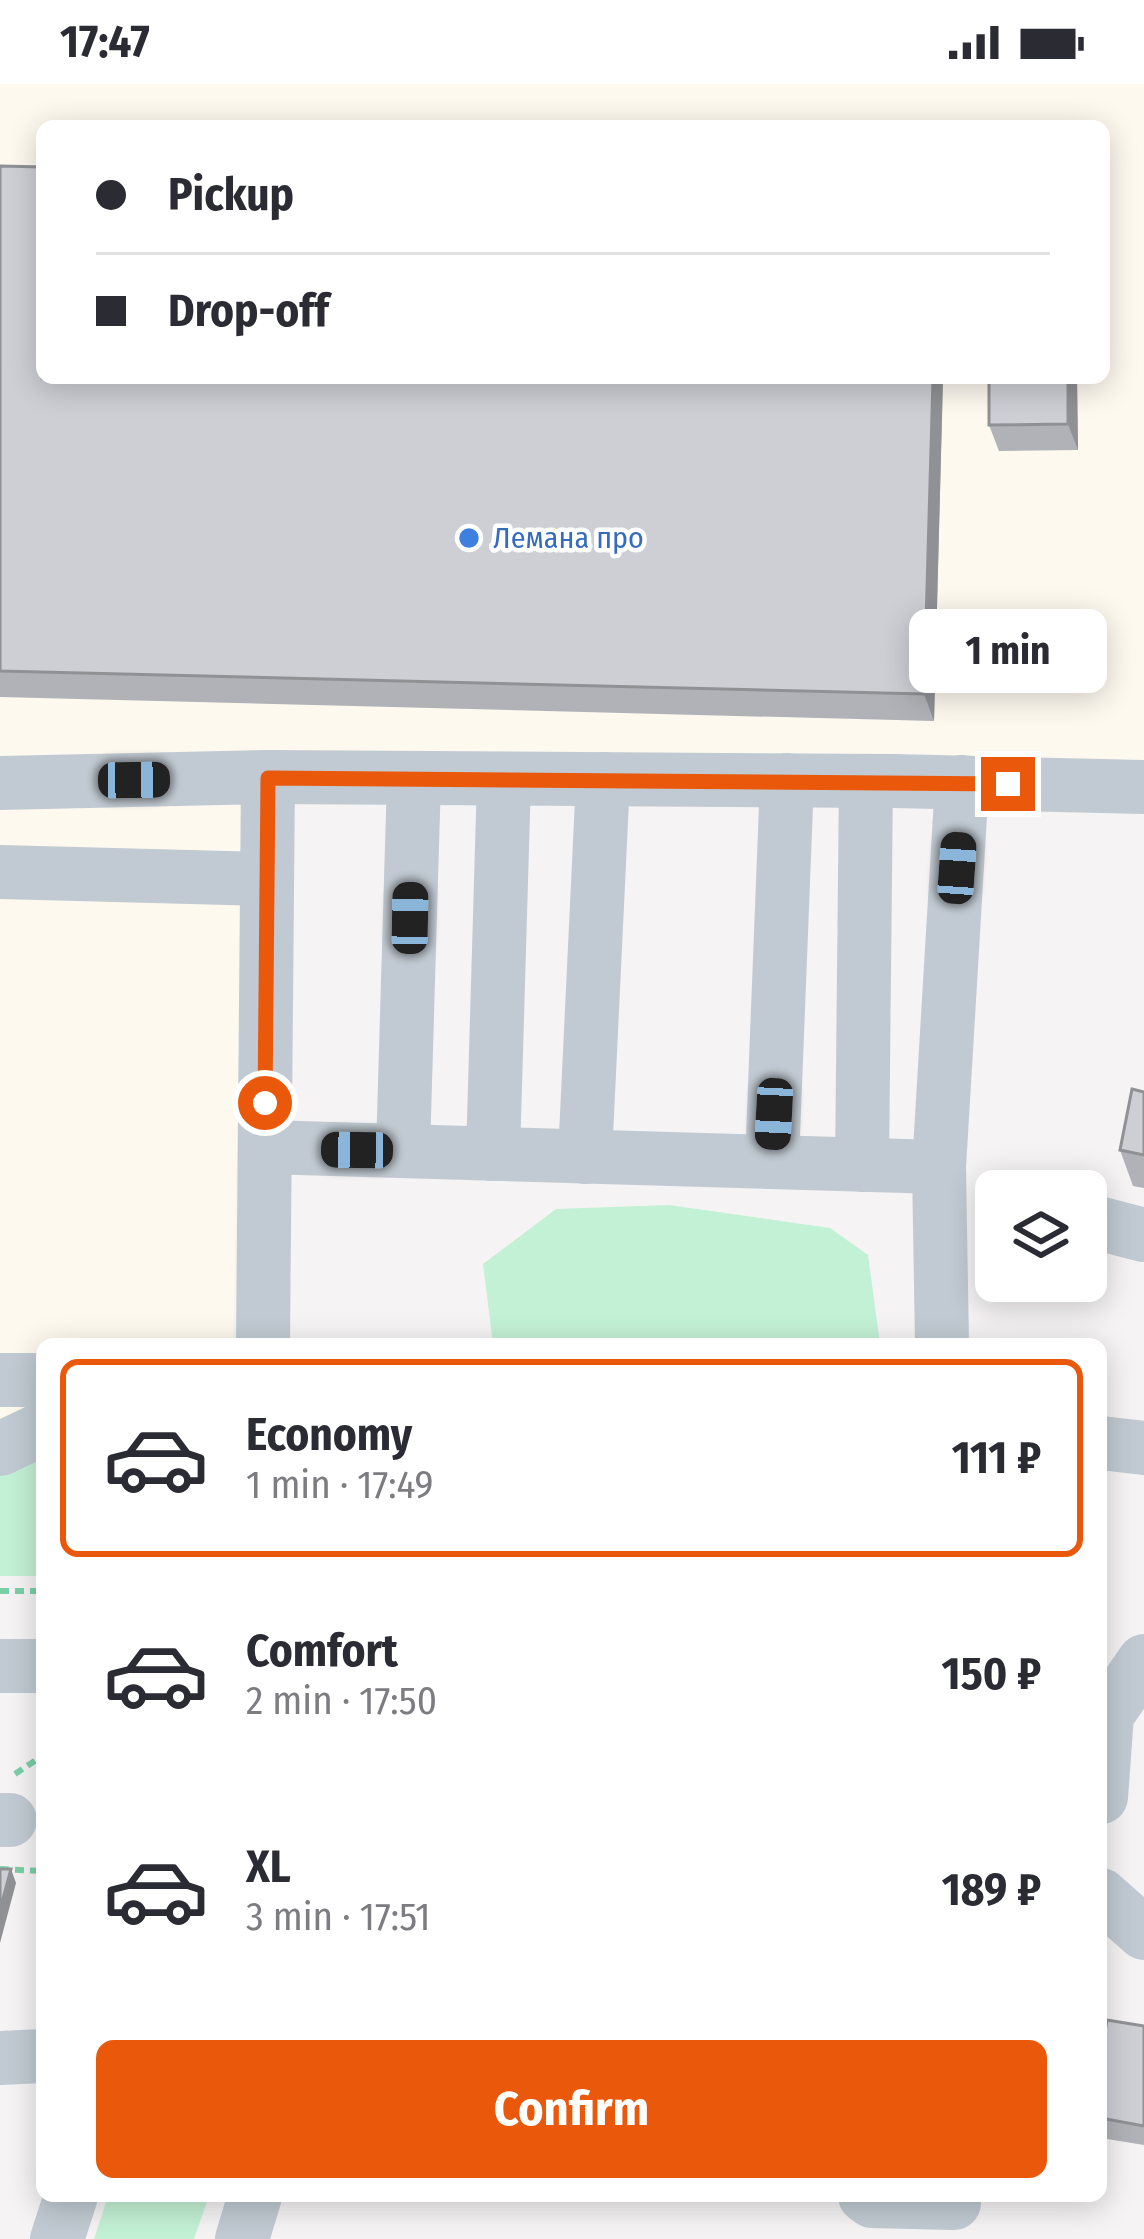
<!DOCTYPE html>
<meta charset="utf-8">
<style>
body{margin:0;font-family:"Fira Sans Condensed",sans-serif;background:#f7f7f7;color:#2b2b33;height:100vh;display:flex;flex-direction:column;font-size:45px;white-space:nowrap}
*{box-sizing:border-box;margin:0}
p{font-size:39px;color:#7c7c81}
.icon{flex:none;width:66px;height:66px;fill:none;stroke:currentColor;stroke-width:2;stroke-linecap:round;stroke-linejoin:round}
.map{position:relative;flex:1;overflow:hidden}
.sheet{position:absolute;left:36px;top:1254px;width:1071px;height:864px;display:flex;flex-direction:column;background:#fff;border-radius:18px;box-shadow:0 6px 30px #0003}
.sheet>*{flex:none}
.hud{position:absolute;left:36px;top:36px;width:1074px;height:264px;border-radius:18px;box-shadow:0 6px 30px #0003;display:grid;align-content:center;height:264px;padding:0 60px;background:#fff}
.fabs{position:absolute;left:975px;top:1086px;display:grid;gap:24px}
.fabs a{display:grid;place-items:center;width:132px;height:132px;border-radius:18px;background:#fff;box-shadow:0 6px 30px #0003;font-size:60px}
.end{position:absolute;width:54px;height:54px;margin:-27px;border:15px solid #ea580c;background:#fff;box-shadow:0 0 0 6px #fff}
.from{border-radius:50%}
.bubble{position:absolute;height:84px;border-radius:18px;background:#fff;box-shadow:0 6px 30px #0003;font-size:39px;font-weight:700;line-height:84px;text-align:center}
.car{position:absolute;width:36px;height:72px;margin:-36px -18px;border-radius:15px;box-shadow:0 0 9px 3px #0007;background:linear-gradient(#222 24%,#8ab4d8 0 40%,#222 0 76%,#8ab4d8 0 86%,#222 0)}
.hud b{display:flex;align-items:center;gap:42px;height:114px;font-size:45px}
.hud b+b{border-top:3px solid #e1e1e2}
.hud i{width:30px;height:30px;background:#2b2b33}
ul{padding:21px 0 0;list-style:none}
li{display:flex;align-items:center;gap:36px;height:198px;margin:0 24px 18px;padding:0 36px;border:6px solid transparent;border-radius:18px}
li div{flex:1}
li b{display:block;font-size:45px}
li em{font-style:normal;font-weight:700}
li.selected{border-color:#ea580c}
li>.icon{width:108px;height:108px;stroke-width:1.5}
.cta{display:flex;gap:24px;margin-top:auto;padding:24px 60px}
.cta a{flex:1;height:138px;border-radius:18px;background:#ea580c;color:#fff;font-size:48px;font-weight:700;line-height:138px;text-align:center}
.status{display:flex;justify-content:space-between;align-items:center;height:84px;padding:0 60px;background:#fff;direction:ltr}
.status svg{height:33px;fill:currentColor}
.map>svg:first-child{display:block}
.commercial{fill:#fdf9ef;fill-rule:evenodd}
.green{fill:#c3f1d5}
.lines{fill:none;stroke-linecap:round;stroke-linejoin:round}
.path{stroke:#7ad0a6;stroke-width:6;stroke-dasharray:9 6;stroke-linecap:butt}
.minor{stroke:#c1cad2;stroke-width:54}
.wall{fill:#b0b2b7}
.shaded-wall{fill:#909195}
.building{fill:#cdcfd5;stroke:#909195;stroke-width:3}
.route{stroke:#ea580c;stroke-width:15}
.shop-dot{fill:#3f7fe0;stroke:#fff;stroke-width:4.5}
.labels{text-anchor:middle;stroke-width:9;stroke-linejoin:round;paint-order:stroke}
.shop-label{font-size:30px;fill:#366cbe;stroke:#fff;text-anchor:start}
</style>
<div class="status"><b>17:47</b><svg viewBox="0 0 49 12"><path d="M0 12V9h3v3zM5 12V6h3v6zM10 12V3h3v9zM15 12V0h3v12zM26 1h20v11H26zM47 4h2v5h-2z"/></svg></div>
<div class="map">
<svg width="1144" height="2155" viewBox="0 0 1144 2155">
<rect width="100%" height="100%" fill="#f5f3f3"/>
<g class="commercial">
<path d="M 0,0 L 1144,0 L 1144,691 L 0,674 ZM 42,42 L 1104,42 L 1104,294 L 42,294 Z"/>
<path d="M 0,687 L 245,687 L 233,1260 L 42,1260 L 42,1474 L 0,1473 Z"/>
</g>
<g class="green">
<path d="M 669,1121 L 830,1144 L 868,1171 L 880,1260 L 493,1260 L 483,1180 L 556,1125 Z"/>
<path d="M 42,1363 L 42,1492 L 0,1492 L 0,1383 Z"/>
<path d="M 108,2112 L 209,2112 L 194,2155 L 94,2155 Z"/>
</g>
<g class="lines">
<g class="path">
<path d="M 0,1507 L 42,1507"/>
<path d="M 15,1690 L 42,1672"/>
<path d="M 0,1785 L 42,1787"/>
</g>
<g class="minor">
<path d="M 268,693 L 895,697 L 1144,703"/>
<path d="M 0,699 L 268,693 L 263,1260"/>
<path d="M 0,788 L 267,795"/>
<path d="M 265,1063 L 939,1083 L 942,1260"/>
<path d="M 403,1067 L 414,694"/>
<path d="M 493,1070 L 504,695"/>
<path d="M 585,1073 L 603,695"/>
<path d="M 772,1078 L 787,696"/>
<path d="M 862,1081 L 866,697"/>
<path d="M 939,1083 L 962,698"/>
<path d="M 1086,1136 L 1144,1151"/>
<path d="M 0,1296 L 42,1296"/>
<path d="M 1101,1359 L 1144,1364"/>
<path d="M 0,1365 L 42,1345"/>
<path d="M 0,1582 L 42,1582"/>
<path d="M 1101,1713 L 1107,1631 L 1144,1577"/>
<path d="M 0,1736 L 10,1736"/>
<path d="M 1101,1811 L 1144,1849"/>
<path d="M 0,1974 L 42,1972"/>
<path d="M 865,2112 L 872,2117 L 954,2119"/>
<path d="M 57,2155 L 71,2112"/>
<path d="M 242,2155 L 255,2112"/>
</g>
</g>
<g class="wall">
<path d="M 0,82 L 42,294 L 943,294 L 934,637 L 0,613 Z"/>
<path d="M 989,294 L 1077,294 L 1078,366 L 999,367 L 989,341 Z"/>
<path d="M 1144,1008 L 1144,1104 L 1133,1102 L 1120,1066 Z"/>
<path d="M 1144,1942 L 1144,2061 L 1101,2054 L 1101,1970 Z"/>
</g>
<g class="shaded-wall">
<path d="M 933,294 L 943,294 L 934,637 L 924,610 Z"/>
<path d="M 1068,294 L 1077,294 L 1078,366 L 1068,340 Z"/>
<path d="M 11,1785 L 16,1799 L 0,1859 L 0,1826 Z"/>
</g>
<g class="building">
<path d="M 0,82 L 42,83 L 42,294 L 933,294 L 924,610 L 0,587 Z"/>
<path d="M 989,294 L 1068,294 L 1068,340 L 989,341 Z"/>
<path d="M 1132,1005 L 1144,1008 L 1144,1071 L 1120,1066 Z"/>
<path d="M 0,1785 L 11,1785 L 0,1826 Z"/>
<path d="M 1107,1936 L 1144,1942 L 1144,2042 L 1101,2034 L 1101,1970 Z"/>
</g>
<g class="lines">
<path class="route" d="M 265,1019 L 268,694 L 1008,700"/>
</g>
<circle class="shop-dot" cx="469" cy="454" r="12"/>
<g class="labels">
<g class="shop-label">
<text x="493" y="464">Лемана про</text>
</g>
</g>
</svg>
<div class="fabs">
<a><svg class="icon" aria-label="layers" viewBox="0 0 24 24"><path d="M12 4l9 5-9 5-9-5zM3 14l9 5 9-5"/></svg></a>
</div>
<i class="end from" style="left:265px;top:1019px"></i>
<i class="end" style="left:1008px;top:700px"></i>
<div class="bubble" style="left:909px;top:525px;width:198px">1 min</div>
<i class="car" style="left:134px;top:696px;rotate:89deg"></i>
<i class="car" style="left:957px;top:784px;rotate:4deg"></i>
<i class="car" style="left:410px;top:834px;rotate:1deg"></i>
<i class="car" style="left:774px;top:1030px;rotate:183deg"></i>
<i class="car" style="left:357px;top:1066px;rotate:271deg"></i>
<div class="hud">
<b><i class="from"></i>Pickup</b>
<b><i></i>Drop-off</b>
</div>
<section class="sheet">
<ul>
<li class="selected"><svg class="icon" aria-label="car" viewBox="0 0 24 24"><path d="M5 17H2v-5l4-1 3-4h7l3 4 3 1v5h-3M9 17h6M6 11h13"/><circle cx="7" cy="17" r="2"/><circle cx="17" cy="17" r="2"/></svg><div><b>Economy</b><p>1 min · 17:49</p></div><em>111 ₽</em></li>
<li><svg class="icon" aria-label="car" viewBox="0 0 24 24"><path d="M5 17H2v-5l4-1 3-4h7l3 4 3 1v5h-3M9 17h6M6 11h13"/><circle cx="7" cy="17" r="2"/><circle cx="17" cy="17" r="2"/></svg><div><b>Comfort</b><p>2 min · 17:50</p></div><em>150 ₽</em></li>
<li><svg class="icon" aria-label="car" viewBox="0 0 24 24"><path d="M5 17H2v-5l4-1 3-4h7l3 4 3 1v5h-3M9 17h6M6 11h13"/><circle cx="7" cy="17" r="2"/><circle cx="17" cy="17" r="2"/></svg><div><b>XL</b><p>3 min · 17:51</p></div><em>189 ₽</em></li>
</ul>
<div class="cta"><a>Confirm</a></div>
</section>
</div>
